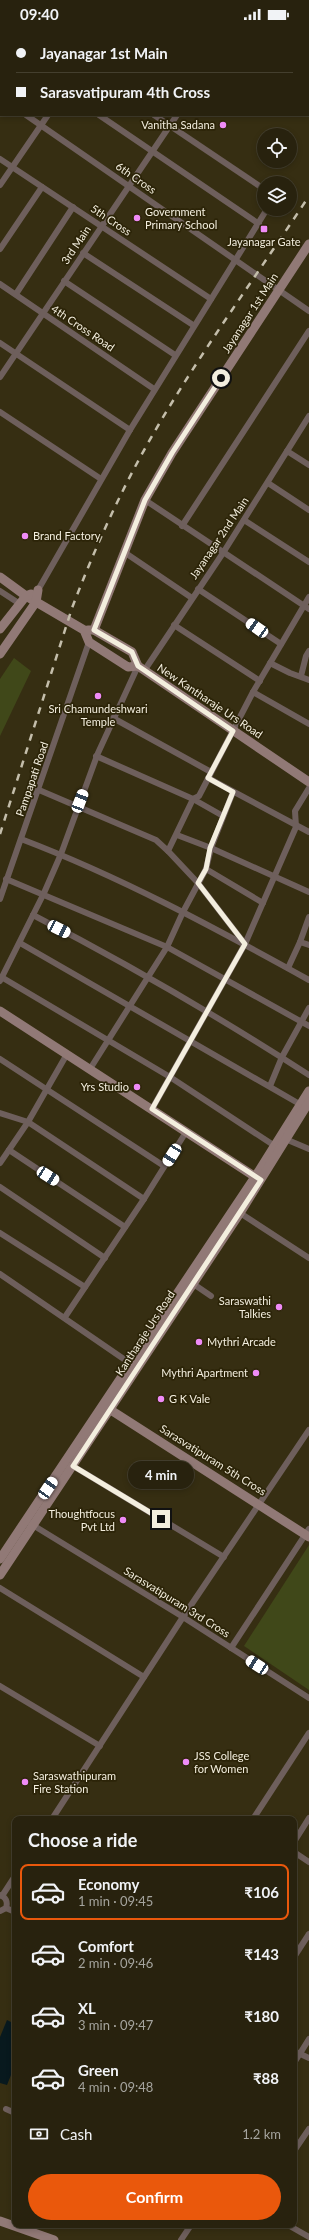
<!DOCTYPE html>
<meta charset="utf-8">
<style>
body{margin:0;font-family:Lato,sans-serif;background:#342f1c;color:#f1f3f6;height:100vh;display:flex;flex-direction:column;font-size:15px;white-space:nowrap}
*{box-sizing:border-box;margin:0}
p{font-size:13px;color:#a5a49e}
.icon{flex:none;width:22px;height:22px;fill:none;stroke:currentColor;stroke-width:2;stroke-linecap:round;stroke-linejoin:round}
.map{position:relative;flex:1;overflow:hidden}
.panel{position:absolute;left:12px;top:1788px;width:285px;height:412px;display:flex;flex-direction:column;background:#28220e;border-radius:8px;box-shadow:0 2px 6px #0003,0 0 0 1px #443f2e}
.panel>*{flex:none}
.banner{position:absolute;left:0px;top:0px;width:309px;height:88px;box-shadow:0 2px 6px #0003,0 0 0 1px #443f2e;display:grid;align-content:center;height:88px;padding:0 16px;background:#28220e}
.buttons{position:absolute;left:257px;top:100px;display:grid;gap:8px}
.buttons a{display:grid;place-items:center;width:40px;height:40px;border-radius:50%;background:#28220e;box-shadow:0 2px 6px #0003,0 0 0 1px #443f2e;font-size:20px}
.end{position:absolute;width:18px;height:18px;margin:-9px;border:5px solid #f3eede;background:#111;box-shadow:0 0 0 2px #111}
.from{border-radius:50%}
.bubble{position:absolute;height:28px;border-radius:14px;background:#28220e;box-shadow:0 2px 6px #0003,0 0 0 1px #443f2e;font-size:13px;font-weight:700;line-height:28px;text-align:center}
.car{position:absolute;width:12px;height:24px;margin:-12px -6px;border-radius:5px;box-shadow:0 0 3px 1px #0007;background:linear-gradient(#fff 24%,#345 0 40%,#fff 0 76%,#345 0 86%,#fff 0)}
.banner b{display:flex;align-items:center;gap:14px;height:38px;font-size:15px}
.banner b+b{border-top:1px solid #443f2e}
.banner i{width:10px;height:10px;background:#f1f3f6}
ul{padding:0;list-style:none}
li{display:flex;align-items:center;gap:12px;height:56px;margin:0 8px 6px;padding:0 8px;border:2px solid transparent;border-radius:8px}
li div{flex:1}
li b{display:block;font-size:15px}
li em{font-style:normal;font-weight:700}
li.on{border-color:#ea580c}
li>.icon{width:36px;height:36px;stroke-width:1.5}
h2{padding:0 16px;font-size:18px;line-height:48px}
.pay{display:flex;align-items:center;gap:10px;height:44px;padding:0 16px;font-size:15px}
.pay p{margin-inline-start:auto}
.primary-button{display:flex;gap:8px;margin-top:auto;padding:8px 16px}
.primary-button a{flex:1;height:46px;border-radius:24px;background:#ea580c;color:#fff;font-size:16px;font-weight:700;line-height:46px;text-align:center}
.status{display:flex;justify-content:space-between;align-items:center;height:28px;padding:0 20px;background:#28220e;direction:ltr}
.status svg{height:11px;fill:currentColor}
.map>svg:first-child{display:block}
.green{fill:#404819}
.water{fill:#08191e}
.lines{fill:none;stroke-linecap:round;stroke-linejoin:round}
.street{stroke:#6e5f5c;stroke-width:6}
.secondary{stroke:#917976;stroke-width:9}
.rail{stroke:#c4beab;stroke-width:2.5;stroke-dasharray:7 7;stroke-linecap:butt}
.route{stroke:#f3eede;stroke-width:5}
.poi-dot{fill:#ef8bf7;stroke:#2c2408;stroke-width:1.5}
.labels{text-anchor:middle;stroke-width:3.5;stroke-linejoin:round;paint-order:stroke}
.poi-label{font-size:11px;fill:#f3eede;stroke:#2c2408;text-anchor:start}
.street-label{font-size:11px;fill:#f3eede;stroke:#2c2408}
</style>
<div class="status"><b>09:40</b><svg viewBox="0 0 49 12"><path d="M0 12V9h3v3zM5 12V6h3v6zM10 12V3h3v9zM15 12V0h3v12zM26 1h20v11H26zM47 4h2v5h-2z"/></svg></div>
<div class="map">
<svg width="309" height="2212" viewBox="0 0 309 2212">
<rect width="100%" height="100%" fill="#362e12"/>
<g class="green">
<path d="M 14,630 L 31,643 L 0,708 L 0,651 Z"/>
<path d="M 309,1517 L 309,1662 L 244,1618 Z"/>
</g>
<path class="water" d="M 7,1992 L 15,1996 L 15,2037 L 7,2057 L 0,2055 L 0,2009 Z"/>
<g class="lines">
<g class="street">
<path d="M 31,0 L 32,1"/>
<path d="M 109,1 L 110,0"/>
<path d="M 236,1 L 237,0"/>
<path d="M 0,18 L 1,19"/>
<path d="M 0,69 L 1,70"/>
<path d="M 26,87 L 309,283"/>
<path d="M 99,87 L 259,196"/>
<path d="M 154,87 L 264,161"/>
<path d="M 0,131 L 211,271"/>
<path d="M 0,157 L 48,87"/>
<path d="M 0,221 L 42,159"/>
<path d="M 83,225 L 193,297"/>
<path d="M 64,253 L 175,327"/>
<path d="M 0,256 L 154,361"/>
<path d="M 16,266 L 73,179"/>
<path d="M 0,315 L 130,402"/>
<path d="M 0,349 L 177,87"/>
<path d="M 0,384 L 101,451"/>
<path d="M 287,423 L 309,437"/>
<path d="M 268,455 L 309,482"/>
<path d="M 145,472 L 309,581"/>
<path d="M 244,492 L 309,534"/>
<path d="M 182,498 L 309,303"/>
<path d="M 124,524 L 192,570"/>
<path d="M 198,561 L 281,616"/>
<path d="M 38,562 L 130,402 L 267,181"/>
<path d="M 0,563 L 20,576"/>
<path d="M 174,597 L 260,653"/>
<path d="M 270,635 L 290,645 L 309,652"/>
<path d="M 144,643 L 223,525 L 309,388"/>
<path d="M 301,648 L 306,628 L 309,623"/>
<path d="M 253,664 L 309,696"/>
<path d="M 113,690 L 211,744"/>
<path d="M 96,728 L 193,771 L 223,788"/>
<path d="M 208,750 L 309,804"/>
<path d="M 39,762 L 156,812 L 168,823"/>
<path d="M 177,807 L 211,820 L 309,864"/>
<path d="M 21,811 C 121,849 215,900 309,952"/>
<path d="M 206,841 L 263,875"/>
<path d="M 6,851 L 167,919 L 309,998"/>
<path d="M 0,871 L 89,614"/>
<path d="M 33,887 C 128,936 219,989 309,1047"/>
<path d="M 300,914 L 309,889"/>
<path d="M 20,915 L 303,1078"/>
<path d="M 245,916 L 198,855 L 168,823 L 193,771 L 199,768 L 253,664 L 309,569"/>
<path d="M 288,940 L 300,914 L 309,917"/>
<path d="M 3,950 L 170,1049 L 278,1120"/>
<path d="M 0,953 L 44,865 L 61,826 L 98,725 L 138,638"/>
<path d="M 0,1031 L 164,1138"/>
<path d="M 90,1041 L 167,919 L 183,884 L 206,841 L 211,820 L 233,764"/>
<path d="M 270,1058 L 282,1029 L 309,980"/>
<path d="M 152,1081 L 245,916 L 296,799 L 295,783 L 309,760"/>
<path d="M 0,1085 L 28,1094 L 144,1171"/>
<path d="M 283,1110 L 309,1121"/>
<path d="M 9,1122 L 125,1199"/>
<path d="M 0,1135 L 28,1094 L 67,1026"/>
<path d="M 0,1159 L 105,1230"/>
<path d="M 240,1185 L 309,1230"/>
<path d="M 0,1205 L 85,1259"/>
<path d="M 0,1246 L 131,1336"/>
<path d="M 192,1255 L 211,1268"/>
<path d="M 65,1289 L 144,1171 L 186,1104"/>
<path d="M 73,1438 L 224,1529"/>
<path d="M 31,1496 L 183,1589 L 309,1670"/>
<path d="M 0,1560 L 144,1649"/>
<path d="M 231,1620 L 309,1501"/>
<path d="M 0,1658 L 100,1718"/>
<path d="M 52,1791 L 183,1589 L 309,1402"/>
<path d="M 253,1791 L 309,1705"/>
<path d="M 294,1814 L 309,1790"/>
<path d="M 294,1824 L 309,1834"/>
<path d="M 0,1867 C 6,1869 8,1874 6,1880 L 0,1883"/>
<path d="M 2,1868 L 15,1848"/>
<path d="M 6,1880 L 15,1884"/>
<path d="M 294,1929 L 309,1906"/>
<path d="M 294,2023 L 309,2030"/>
<path d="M 294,2035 L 309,2011"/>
<path d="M 6,2081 L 15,2085"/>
<path d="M 294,2123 L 309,2101"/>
<path d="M 288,2197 L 309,2209"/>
<path d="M 181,2212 L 191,2197"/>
</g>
<g class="secondary">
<path d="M 0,549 L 26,568 L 84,602 L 89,614 L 128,639 L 138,638 L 309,754"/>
<path d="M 0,601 L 26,568 L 31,566"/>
<path d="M 88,602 L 94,602 L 132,624 L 138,638"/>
<path d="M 94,602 L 145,472 L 172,425 L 309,216"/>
<path d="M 0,626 L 36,574 L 38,562"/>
<path d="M 0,983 L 260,1152"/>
<path d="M 106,1379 L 309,1509"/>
<path d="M 0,1531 L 255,1149 L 309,1063"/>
<path d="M 0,1547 L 240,1185 L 309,1074"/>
<path d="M 0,2193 L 54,2212"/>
</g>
<path class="rail" d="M 0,806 L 72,580 C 96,517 124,455 159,396 C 205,318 259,244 309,168"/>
</g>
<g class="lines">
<path class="route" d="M 161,1491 L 73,1438 L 261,1152 L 152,1081 L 245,916 L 198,855 L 206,841 L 210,820 L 233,764 L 208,750 L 233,703 L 144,642 L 138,638 L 132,624 L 94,602 L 145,472 L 172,425 L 221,350"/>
</g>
<g class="poi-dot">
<circle cx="223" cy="97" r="4"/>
<circle cx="137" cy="190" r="4"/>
<rect x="260" y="197" width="8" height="8" rx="2"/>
<circle cx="25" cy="508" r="4"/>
<circle cx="98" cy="668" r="4"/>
<circle cx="137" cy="1059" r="4"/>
<circle cx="279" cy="1279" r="4"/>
<circle cx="199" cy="1314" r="4"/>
<circle cx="256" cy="1345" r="4"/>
<circle cx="161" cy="1371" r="4"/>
<circle cx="123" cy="1492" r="4"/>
<circle cx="186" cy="1734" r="4"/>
<circle cx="25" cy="1754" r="4"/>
</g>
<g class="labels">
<g class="poi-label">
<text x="215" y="101" text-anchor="end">Vanitha Sadana</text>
<text x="145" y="188">Government<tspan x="145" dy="13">Primary School</tspan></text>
<text x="264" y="218" text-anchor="middle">Jayanagar Gate</text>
<text x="33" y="512">Brand Factory</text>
<text x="98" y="685" text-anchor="middle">Sri Chamundeshwari<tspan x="98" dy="13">Temple</tspan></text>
<text x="129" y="1063" text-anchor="end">Yrs Studio</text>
<text x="271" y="1277" text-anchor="end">Saraswathi<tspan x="271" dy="13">Talkies</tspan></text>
<text x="207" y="1318">Mythri Arcade</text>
<text x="248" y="1349" text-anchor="end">Mythri Apartment</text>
<text x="169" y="1375">G K Vale</text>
<text x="115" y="1490" text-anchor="end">Thoughtfocus<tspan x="115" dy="13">Pvt Ltd</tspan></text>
<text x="194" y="1732">JSS College<tspan x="194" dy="13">for Women</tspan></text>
<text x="33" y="1752">Saraswathipuram<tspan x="33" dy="13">Fire Station</tspan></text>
</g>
<g class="street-label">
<text transform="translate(136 150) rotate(35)" y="4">6th Cross</text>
<text transform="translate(111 192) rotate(34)" y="4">5th Cross</text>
<text transform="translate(76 217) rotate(-56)" y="4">3rd Main</text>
<text transform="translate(250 285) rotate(-57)" y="4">Jayanagar 1st Main</text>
<text transform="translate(83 300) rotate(34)" y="4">4th Cross Road</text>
<text transform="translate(219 510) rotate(-56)" y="4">Jayanagar 2nd Main</text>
<text transform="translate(210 673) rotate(34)" y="4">New Kantharaje Urs Road</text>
<text transform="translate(32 751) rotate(-71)" y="4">Pampapati Road</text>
<text transform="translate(145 1305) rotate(-57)" y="4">Kantharaje Urs Road</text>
<text transform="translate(213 1432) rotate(32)" y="4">Sarasvatipuram 5th Cross</text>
<text transform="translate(177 1574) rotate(32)" y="4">Sarasvatipuram 3rd Cross</text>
</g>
</g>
</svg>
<div class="buttons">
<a><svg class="icon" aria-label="locate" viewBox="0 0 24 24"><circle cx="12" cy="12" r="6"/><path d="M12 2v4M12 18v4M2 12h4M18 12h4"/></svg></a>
<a><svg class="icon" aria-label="layers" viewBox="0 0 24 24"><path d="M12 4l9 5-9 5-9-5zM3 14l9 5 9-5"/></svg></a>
</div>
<i class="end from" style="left:221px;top:350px"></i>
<i class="end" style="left:161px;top:1491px"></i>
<div class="bubble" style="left:128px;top:1433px;width:66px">4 min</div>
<i class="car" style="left:257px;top:600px;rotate:304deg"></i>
<i class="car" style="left:80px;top:773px;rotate:21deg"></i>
<i class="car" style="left:59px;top:901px;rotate:117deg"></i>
<i class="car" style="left:172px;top:1127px;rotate:212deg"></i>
<i class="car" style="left:48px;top:1148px;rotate:123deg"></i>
<i class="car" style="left:48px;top:1460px;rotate:34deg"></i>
<i class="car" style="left:257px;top:1637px;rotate:303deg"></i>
<div class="banner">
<b><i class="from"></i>Jayanagar 1st Main</b>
<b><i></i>Sarasvatipuram 4th Cross</b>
</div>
<section class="panel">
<h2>Choose a ride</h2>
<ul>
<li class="on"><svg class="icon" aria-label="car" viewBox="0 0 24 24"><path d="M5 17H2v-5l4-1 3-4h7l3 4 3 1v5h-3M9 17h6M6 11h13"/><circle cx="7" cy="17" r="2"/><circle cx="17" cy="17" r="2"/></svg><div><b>Economy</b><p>1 min · 09:45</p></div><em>₹106</em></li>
<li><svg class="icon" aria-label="car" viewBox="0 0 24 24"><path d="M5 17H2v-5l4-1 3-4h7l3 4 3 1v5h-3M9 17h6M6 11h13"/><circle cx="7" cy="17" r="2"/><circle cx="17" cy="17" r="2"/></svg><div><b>Comfort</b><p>2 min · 09:46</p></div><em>₹143</em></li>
<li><svg class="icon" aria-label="car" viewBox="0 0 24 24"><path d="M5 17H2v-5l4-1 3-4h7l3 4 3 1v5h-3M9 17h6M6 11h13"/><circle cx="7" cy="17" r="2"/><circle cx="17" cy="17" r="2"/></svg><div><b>XL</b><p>3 min · 09:47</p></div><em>₹180</em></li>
<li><svg class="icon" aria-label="car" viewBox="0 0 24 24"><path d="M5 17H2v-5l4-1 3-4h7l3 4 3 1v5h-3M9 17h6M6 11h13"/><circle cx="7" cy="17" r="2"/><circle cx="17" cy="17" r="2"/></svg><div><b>Green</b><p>4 min · 09:48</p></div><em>₹88</em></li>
</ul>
<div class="pay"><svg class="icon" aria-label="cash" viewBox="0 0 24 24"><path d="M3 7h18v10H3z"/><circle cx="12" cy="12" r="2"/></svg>Cash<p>1.2 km</p></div>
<div class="primary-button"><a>Confirm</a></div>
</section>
</div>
